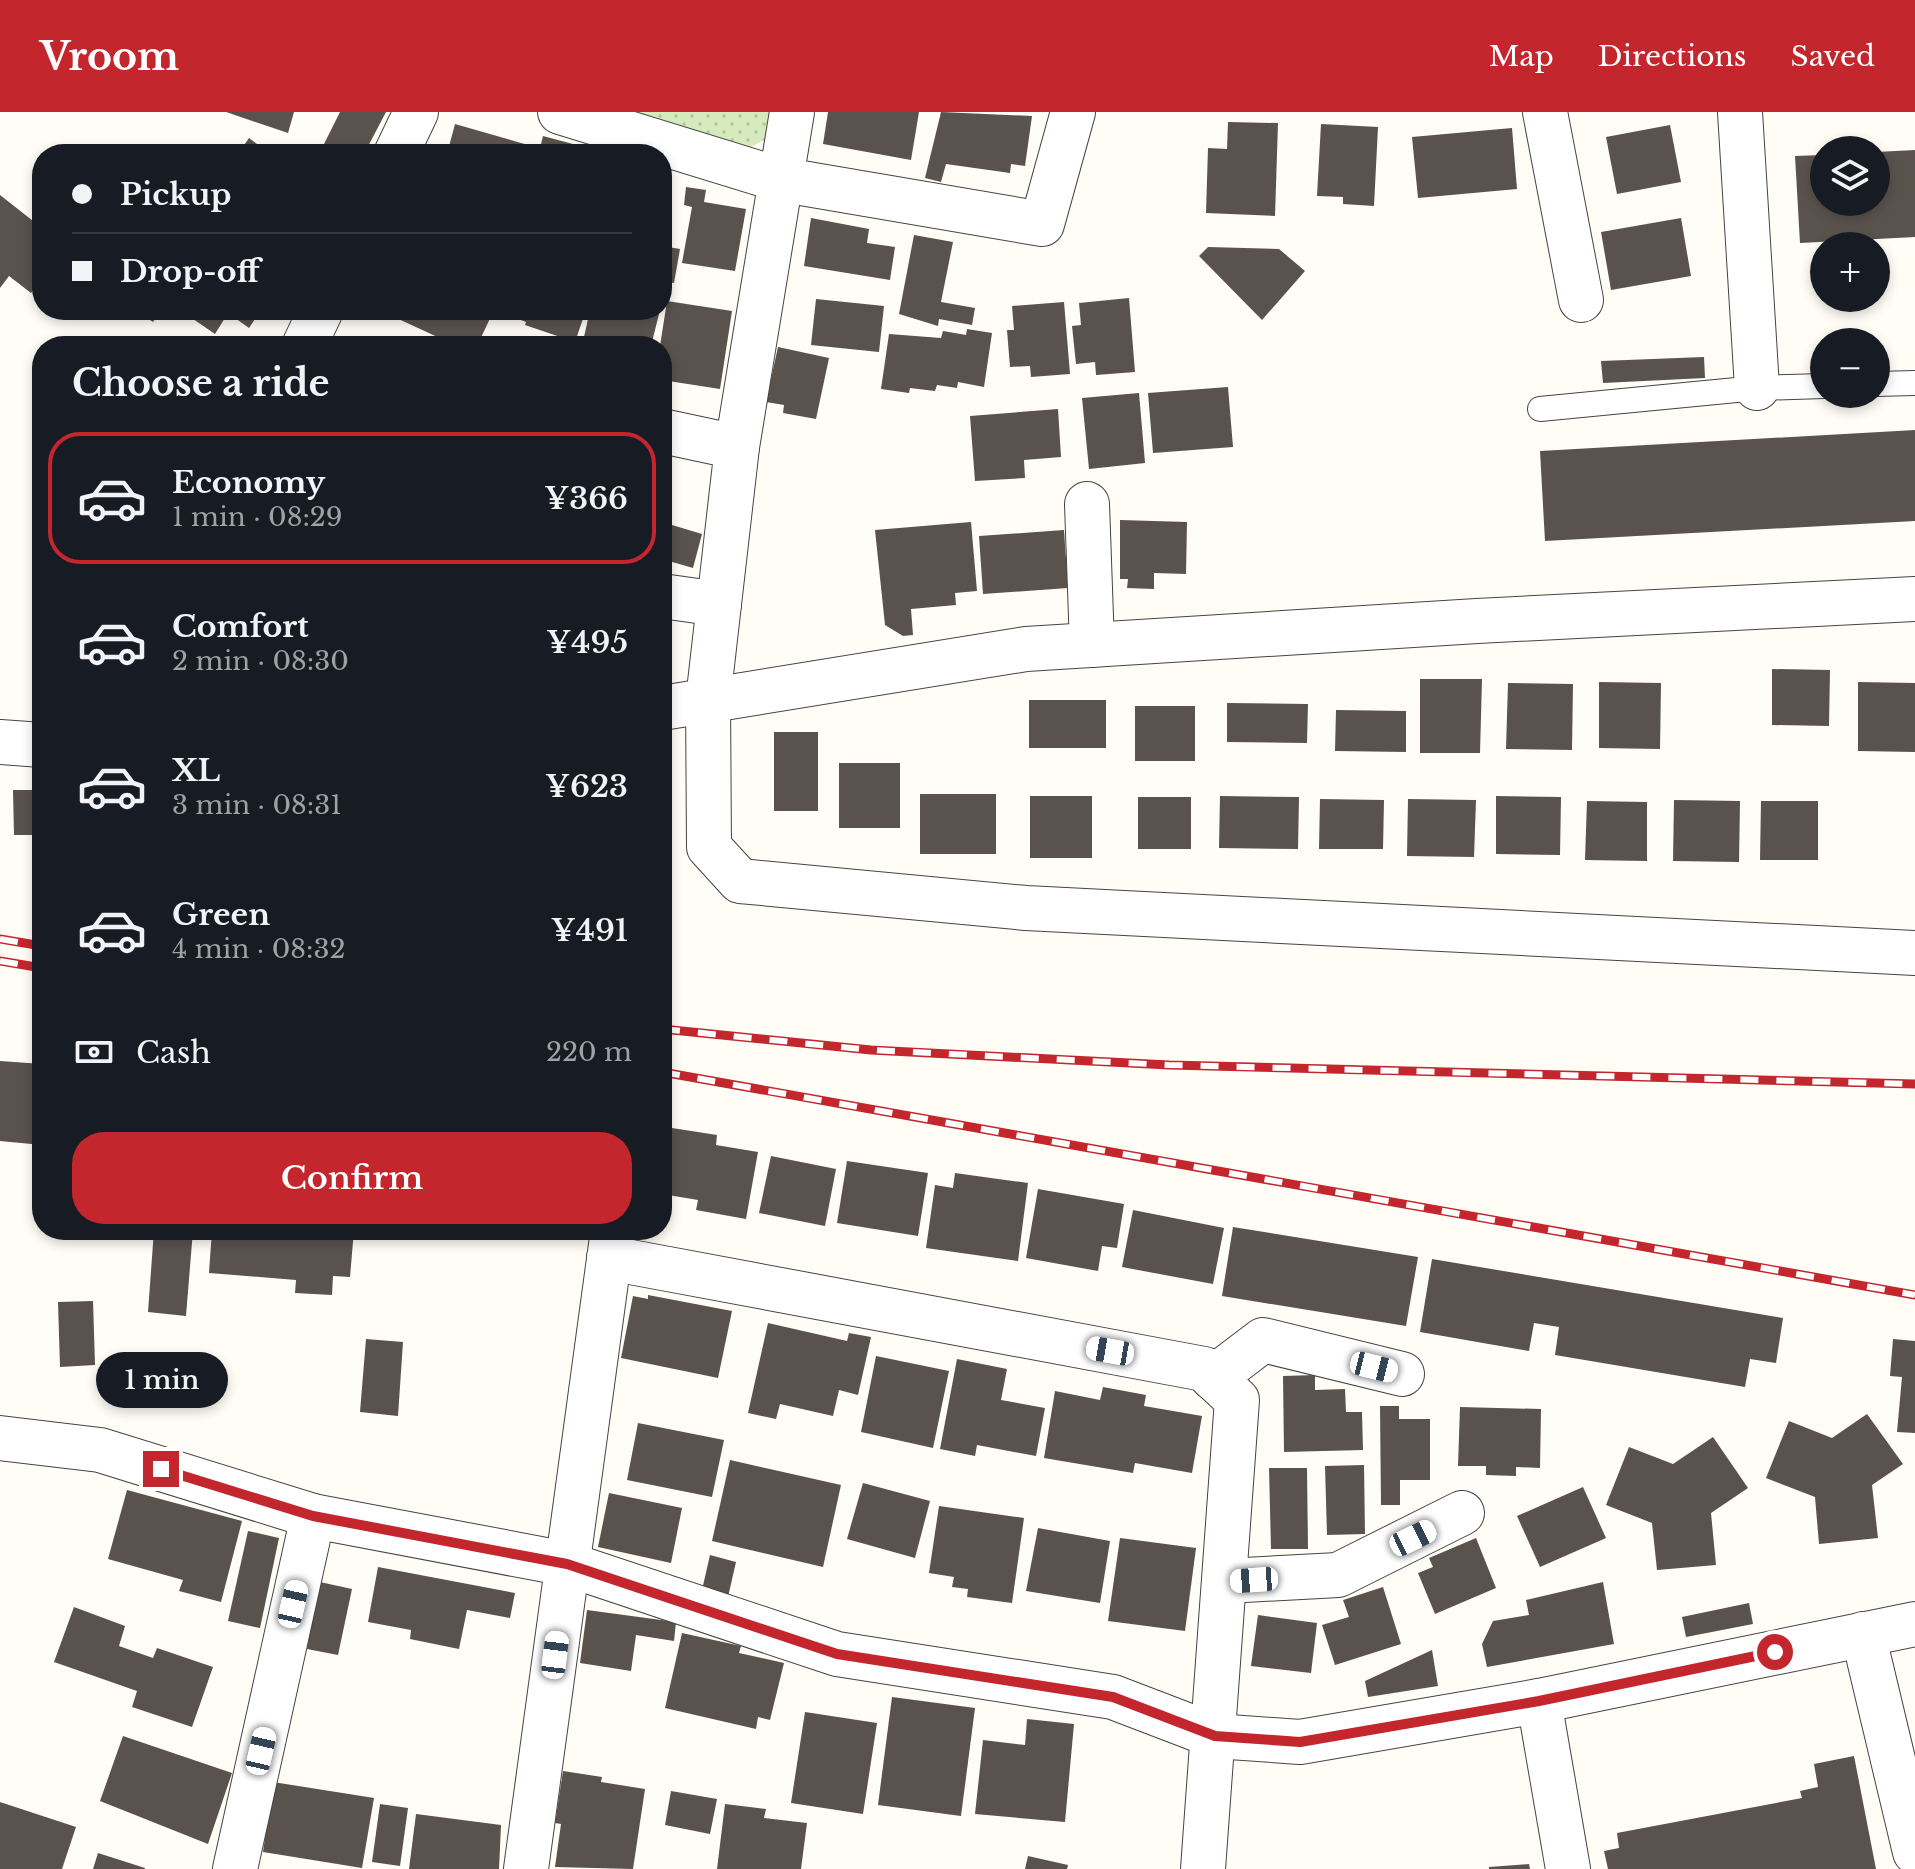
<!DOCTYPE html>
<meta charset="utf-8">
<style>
body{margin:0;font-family:"Libre Baskerville",serif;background:#20242c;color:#f1f3f6;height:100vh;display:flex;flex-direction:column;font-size:30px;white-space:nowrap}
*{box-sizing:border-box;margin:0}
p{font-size:26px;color:#9ea1a6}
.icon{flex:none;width:44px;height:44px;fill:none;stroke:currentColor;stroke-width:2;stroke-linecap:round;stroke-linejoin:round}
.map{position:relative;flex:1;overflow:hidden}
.panel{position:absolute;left:32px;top:224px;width:640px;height:904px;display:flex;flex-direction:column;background:#171b24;border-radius:32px;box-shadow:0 4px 12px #0003}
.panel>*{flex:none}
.guide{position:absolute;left:32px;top:32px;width:640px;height:176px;border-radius:32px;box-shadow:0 4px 12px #0003;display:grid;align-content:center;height:176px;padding:0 40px;background:#171b24}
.buttons{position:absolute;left:1810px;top:24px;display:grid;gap:16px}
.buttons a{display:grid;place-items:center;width:80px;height:80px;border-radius:50%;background:#171b24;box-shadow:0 4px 12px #0003;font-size:40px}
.end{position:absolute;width:36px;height:36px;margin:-18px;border:10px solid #c4262e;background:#fff;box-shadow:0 0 0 4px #fff}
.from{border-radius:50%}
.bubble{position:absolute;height:56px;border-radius:28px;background:#171b24;box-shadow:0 4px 12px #0003;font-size:26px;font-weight:600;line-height:56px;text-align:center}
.car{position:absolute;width:24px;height:48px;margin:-24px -12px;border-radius:10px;box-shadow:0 0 6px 2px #0007;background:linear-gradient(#fff 24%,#345 0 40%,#fff 0 76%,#345 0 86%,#fff 0)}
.guide b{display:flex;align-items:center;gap:28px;height:76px;font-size:30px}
.guide b+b{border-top:2px solid #363941}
.guide i{width:20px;height:20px;background:#f1f3f6}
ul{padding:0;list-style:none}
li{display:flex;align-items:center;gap:24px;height:132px;margin:0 16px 12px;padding:0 24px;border:4px solid transparent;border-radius:32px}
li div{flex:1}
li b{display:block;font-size:30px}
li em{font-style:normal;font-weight:600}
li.active{border-color:#c4262e}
li>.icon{width:72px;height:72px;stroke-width:1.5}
h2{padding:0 40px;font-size:36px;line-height:96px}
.pay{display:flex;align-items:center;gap:20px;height:88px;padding:0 40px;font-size:30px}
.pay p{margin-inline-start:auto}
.cta{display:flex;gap:16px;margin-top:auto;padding:16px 40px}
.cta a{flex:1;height:92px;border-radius:32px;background:#c4262e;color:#fff;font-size:32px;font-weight:600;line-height:92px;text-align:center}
header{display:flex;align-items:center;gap:48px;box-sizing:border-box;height:112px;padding:0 40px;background:#c4262e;color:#fff}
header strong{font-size:38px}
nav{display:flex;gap:44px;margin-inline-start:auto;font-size:28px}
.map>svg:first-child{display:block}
.park{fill:url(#park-dots)}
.building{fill:#5a524d}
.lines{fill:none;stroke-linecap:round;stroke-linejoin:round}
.lane-casing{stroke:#444;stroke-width:26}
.street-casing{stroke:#444;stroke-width:46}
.lane{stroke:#fff;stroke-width:24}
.street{stroke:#fff;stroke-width:44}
.rail-casing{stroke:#c4262e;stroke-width:9}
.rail{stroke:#fff;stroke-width:6;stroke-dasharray:18;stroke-linecap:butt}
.route{stroke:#c4262e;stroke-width:10}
</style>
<header>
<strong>Vroom</strong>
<nav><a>Map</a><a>Directions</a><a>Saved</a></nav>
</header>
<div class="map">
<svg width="1915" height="1757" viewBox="0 0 1915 1757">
<defs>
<pattern id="park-dots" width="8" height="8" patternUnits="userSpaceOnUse" patternTransform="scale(2)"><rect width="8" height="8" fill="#d5ebbd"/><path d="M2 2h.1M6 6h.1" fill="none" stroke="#b6c8a1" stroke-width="1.8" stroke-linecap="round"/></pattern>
</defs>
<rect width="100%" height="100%" fill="#fffdf5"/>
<path class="park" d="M 620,0 L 773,0 L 768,26 L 745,38 Z"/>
<g class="building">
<path d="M 226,0 L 294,0 L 288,21 Z"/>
<path d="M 340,0 L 386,0 L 364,42 L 338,42 L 323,34 Z"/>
<path d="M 828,0 L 919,0 L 911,48 L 823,32 Z"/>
<path d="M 941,0 L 1032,4 L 1025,54 L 1011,52 L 1010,61 L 946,52 L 941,70 L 925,66 Z"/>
<path d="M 1228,10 L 1278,11 L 1275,104 L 1206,101 L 1208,36 L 1227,37 Z"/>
<path d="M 455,12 L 535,35 L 533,42 L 447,42 Z"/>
<path d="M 1321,12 L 1378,15 L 1374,94 L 1343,92 L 1343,85 L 1317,84 Z"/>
<path d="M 1670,13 L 1681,70 L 1617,82 L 1606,25 Z"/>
<path d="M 1512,16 L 1517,77 L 1418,86 L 1412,25 Z"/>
<path d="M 543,24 L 599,39 L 598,42 L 539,40 Z"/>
<path d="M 249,26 L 270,42 L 238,42 Z"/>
<path d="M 1915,38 L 1915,125 L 1800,131 L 1795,44 L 1824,43 L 1824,90 L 1876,90 L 1876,40 Z"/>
<path d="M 686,75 L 706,78 L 704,90 L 746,97 L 735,159 L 682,151 L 692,95 L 684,93 Z"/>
<path d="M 0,83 L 42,116 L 42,168 L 31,181 L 9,164 L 0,176 Z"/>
<path d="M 811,106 L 869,117 L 867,131 L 895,135 L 890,168 L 804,154 Z"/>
<path d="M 1681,106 L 1691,164 L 1611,178 L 1601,120 Z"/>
<path d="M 914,123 L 953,130 L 941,190 L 975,196 L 972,213 L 939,207 L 938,214 L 899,202 Z"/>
<path d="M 662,134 L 680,137 L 674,171 L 662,169 Z"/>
<path d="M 1208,135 L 1279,137 L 1305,159 L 1262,208 L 1199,144 Z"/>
<path d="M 1129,186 L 1135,260 L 1096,263 L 1095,250 L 1076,252 L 1072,214 L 1081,213 L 1079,191 Z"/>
<path d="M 816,187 L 884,194 L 879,240 L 811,233 Z"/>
<path d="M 667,189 L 732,199 L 720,277 L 662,268 L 660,234 Z"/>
<path d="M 1064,190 L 1070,262 L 1031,265 L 1030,254 L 1010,255 L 1007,218 L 1014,218 L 1012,194 Z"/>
<path d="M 135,198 L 161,198 L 153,210 Z"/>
<path d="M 180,198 L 261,198 L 249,216 L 228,201 L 215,222 Z"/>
<path d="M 379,198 L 494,198 L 477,234 L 457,234 Z"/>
<path d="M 504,198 L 586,198 L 575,230 L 525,213 L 526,210 L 503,201 Z"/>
<path d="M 590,198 L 660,198 L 651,234 L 582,234 Z"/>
<path d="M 967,217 L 992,221 L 984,275 L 958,270 L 957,276 L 937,273 L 935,279 L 910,276 L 909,281 L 881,277 L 889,222 L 941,226 L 943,219 L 966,223 Z"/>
<path d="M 778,235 L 829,246 L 816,307 L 783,301 L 784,293 L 766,290 Z"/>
<path d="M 1704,245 L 1705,266 L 1603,271 L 1601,249 Z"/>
<path d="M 1228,275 L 1233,335 L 1153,341 L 1148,281 Z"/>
<path d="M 1139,281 L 1145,351 L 1089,357 L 1082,286 Z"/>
<path d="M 1058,297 L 1061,345 L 1024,348 L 1025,366 L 975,369 L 970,304 Z"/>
<path d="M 1915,318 L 1915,409 L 1545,429 L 1540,339 Z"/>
<path d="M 1120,408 L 1187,410 L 1186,462 L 1154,461 L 1154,477 L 1127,476 L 1128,467 L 1120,467 Z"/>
<path d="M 662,410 L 702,422 L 693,456 L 662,447 Z"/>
<path d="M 971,410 L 977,479 L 955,481 L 956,493 L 911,497 L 913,523 L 903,524 L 885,513 L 875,418 Z"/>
<path d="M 1064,418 L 1068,476 L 983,482 L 979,424 Z"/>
<path d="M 662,509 L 670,510 L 664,556 L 662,556 Z"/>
<path d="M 1772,557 L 1830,558 L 1829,614 L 1772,613 Z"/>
<path d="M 1420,567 L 1482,567 L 1480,641 L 1420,641 Z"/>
<path d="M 1599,570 L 1661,571 L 1660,637 L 1599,636 Z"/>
<path d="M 1858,570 L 1915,571 L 1915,640 L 1858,639 Z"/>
<path d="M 1508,571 L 1573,572 L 1572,638 L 1506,637 Z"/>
<rect x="1029" y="588" width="77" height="48"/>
<path d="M 1227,591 L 1308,592 L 1307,631 L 1227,630 Z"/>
<rect x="1135" y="594" width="60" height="55"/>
<path d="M 1336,598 L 1406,599 L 1406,640 L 1335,639 Z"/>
<rect x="774" y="620" width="44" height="79"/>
<rect x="839" y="651" width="61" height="65"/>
<path d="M 13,678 L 42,678 L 42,723 L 14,723 Z"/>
<rect x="920" y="682" width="76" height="60"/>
<rect x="1030" y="684" width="62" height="62"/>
<path d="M 1220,684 L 1299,685 L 1298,737 L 1219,736 Z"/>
<path d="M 1496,684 L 1561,685 L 1560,743 L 1496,742 Z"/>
<rect x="1138" y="685" width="53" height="52"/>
<path d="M 1320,687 L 1384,688 L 1383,737 L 1319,737 Z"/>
<path d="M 1408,687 L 1476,688 L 1474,745 L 1407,744 Z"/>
<path d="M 1674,688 L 1740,689 L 1739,750 L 1673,749 Z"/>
<path d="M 1587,689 L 1647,690 L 1647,749 L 1585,748 Z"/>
<path d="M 1761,689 L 1818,689 L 1818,748 L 1760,748 Z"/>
<path d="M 0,949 L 42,952 L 42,1033 L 0,1029 Z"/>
<path d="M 672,1016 L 717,1023 L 716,1033 L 758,1040 L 746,1107 L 696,1098 L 698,1088 L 662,1082 Z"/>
<path d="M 771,1044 L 836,1057 L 825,1114 L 759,1101 Z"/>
<path d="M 847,1049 L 928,1061 L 918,1124 L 837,1111 Z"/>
<path d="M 955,1061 L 1028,1071 L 1018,1149 L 926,1136 L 935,1073 L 953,1076 Z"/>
<path d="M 1038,1077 L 1124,1092 L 1117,1136 L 1102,1134 L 1098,1159 L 1026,1146 Z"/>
<path d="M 1133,1098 L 1224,1116 L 1213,1172 L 1122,1155 Z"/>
<path d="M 1233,1115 L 1418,1145 L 1406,1214 L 1222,1184 Z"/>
<rect x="69" y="1118" width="67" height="6"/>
<path d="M 154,1118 L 193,1118 L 186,1204 L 148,1200 Z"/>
<path d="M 212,1118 L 354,1118 L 350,1165 L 333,1164 L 332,1183 L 295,1181 L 296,1168 L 209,1161 Z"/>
<path d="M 1432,1147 L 1783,1206 L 1776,1251 L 1750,1247 L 1745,1275 L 1555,1243 L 1559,1215 L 1534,1211 L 1529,1239 L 1420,1220 Z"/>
<path d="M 648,1183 L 732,1199 L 718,1266 L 621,1246 L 633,1184 L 648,1187 Z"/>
<path d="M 93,1189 L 95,1253 L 60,1255 L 58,1190 Z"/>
<path d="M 768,1211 L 847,1229 L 849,1221 L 871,1225 L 858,1283 L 839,1278 L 833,1304 L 780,1292 L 776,1307 L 748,1301 Z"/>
<path d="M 366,1227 L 403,1230 L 398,1304 L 360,1300 Z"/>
<path d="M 1893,1227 L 1915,1229 L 1915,1321 L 1897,1320 L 1902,1265 L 1890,1264 Z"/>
<path d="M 876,1244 L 949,1259 L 933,1336 L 861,1320 Z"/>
<path d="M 957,1247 L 1007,1257 L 1001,1288 L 1045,1296 L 1036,1344 L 977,1333 L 975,1344 L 940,1337 Z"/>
<path d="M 1315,1263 L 1315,1278 L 1345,1277 L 1346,1300 L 1362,1300 L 1363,1338 L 1284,1340 L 1283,1264 Z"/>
<path d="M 1103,1275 L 1146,1283 L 1144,1294 L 1202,1304 L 1192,1361 L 1135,1351 L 1133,1361 L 1044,1346 L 1055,1279 L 1100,1288 Z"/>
<path d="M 1380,1294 L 1399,1294 L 1399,1307 L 1430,1307 L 1430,1368 L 1400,1368 L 1400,1393 L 1381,1393 Z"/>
<path d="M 1460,1295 L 1541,1297 L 1540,1356 L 1516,1355 L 1516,1364 L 1486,1363 L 1486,1354 L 1458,1354 Z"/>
<path d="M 1867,1302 L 1903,1352 L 1872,1373 L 1878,1426 L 1819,1432 L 1815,1385 L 1766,1366 L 1789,1309 L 1832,1326 Z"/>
<path d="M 638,1311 L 724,1328 L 712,1385 L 627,1368 Z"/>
<path d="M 1713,1325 L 1748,1376 L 1711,1401 L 1716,1453 L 1657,1458 L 1652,1411 L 1606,1393 L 1629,1335 L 1673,1352 Z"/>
<path d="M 730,1348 L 841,1373 L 823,1455 L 712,1429 Z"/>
<path d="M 1364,1353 L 1365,1422 L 1327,1423 L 1325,1354 Z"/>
<path d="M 1269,1356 L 1307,1356 L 1308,1437 L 1271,1437 Z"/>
<path d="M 863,1371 L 930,1389 L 915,1446 L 847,1427 Z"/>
<path d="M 1583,1375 L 1606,1426 L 1540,1455 L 1517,1404 Z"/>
<path d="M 127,1378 L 242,1409 L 221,1490 L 179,1479 L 183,1468 L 108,1447 Z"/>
<path d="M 609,1381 L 682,1396 L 671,1451 L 598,1435 Z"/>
<path d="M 939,1394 L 1024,1406 L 1012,1491 L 967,1485 L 968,1477 L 952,1475 L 954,1465 L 929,1461 Z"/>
<path d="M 1038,1416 L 1110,1429 L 1100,1491 L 1026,1479 Z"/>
<path d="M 248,1419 L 279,1426 L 260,1516 L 228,1509 Z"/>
<path d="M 1120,1426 L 1196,1436 L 1185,1519 L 1108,1509 Z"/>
<path d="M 1476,1426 L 1496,1476 L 1435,1502 L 1418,1461 L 1433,1455 L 1429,1446 Z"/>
<path d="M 710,1443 L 736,1450 L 728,1485 L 702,1478 Z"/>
<path d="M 378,1455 L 515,1481 L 510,1506 L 467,1498 L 459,1537 L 410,1527 L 411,1518 L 368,1510 Z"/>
<path d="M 320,1470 L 352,1477 L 338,1543 L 307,1537 Z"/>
<path d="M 1603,1470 L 1614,1532 L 1487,1555 L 1482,1532 L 1493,1509 L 1529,1503 L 1526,1488 Z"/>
<path d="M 1383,1475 L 1401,1532 L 1335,1553 L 1322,1513 L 1349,1505 L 1343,1488 Z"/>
<path d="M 1749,1491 L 1753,1512 L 1686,1525 L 1682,1505 Z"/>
<path d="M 74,1495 L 125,1514 L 119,1534 L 153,1546 L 157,1536 L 213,1555 L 192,1615 L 132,1595 L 137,1579 L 54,1550 Z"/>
<path d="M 587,1498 L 676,1510 L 674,1529 L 636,1523 L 631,1559 L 580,1551 Z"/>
<path d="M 1258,1503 L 1317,1511 L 1311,1561 L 1251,1554 Z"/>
<path d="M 682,1521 L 741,1534 L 739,1541 L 784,1551 L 770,1608 L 758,1605 L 756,1617 L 665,1596 Z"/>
<path d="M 1432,1538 L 1438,1574 L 1368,1585 L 1365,1569 Z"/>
<path d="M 892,1585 L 975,1596 L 961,1704 L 878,1693 Z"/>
<path d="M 805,1600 L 877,1611 L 863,1702 L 791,1691 Z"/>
<path d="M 1027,1607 L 1074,1612 L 1065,1710 L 975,1702 L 983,1628 L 1025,1633 Z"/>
<path d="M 123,1624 L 232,1661 L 208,1732 L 100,1689 Z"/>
<path d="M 1854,1644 L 1876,1757 L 1608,1757 L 1604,1739 L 1619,1736 L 1617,1721 L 1802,1686 L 1800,1679 L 1818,1675 L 1814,1652 Z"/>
<path d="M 563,1659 L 602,1665 L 601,1670 L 645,1677 L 633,1757 L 555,1755 L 561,1712 L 555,1711 Z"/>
<path d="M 273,1670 L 374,1686 L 362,1756 L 263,1740 Z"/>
<path d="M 671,1679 L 717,1687 L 710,1722 L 665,1713 Z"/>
<path d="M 0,1690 L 76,1715 L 62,1757 L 0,1757 Z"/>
<path d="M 380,1692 L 408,1696 L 400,1754 L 372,1750 Z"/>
<path d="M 725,1692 L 766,1697 L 764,1706 L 807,1711 L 801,1757 L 717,1757 Z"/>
<path d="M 416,1702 L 501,1713 L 499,1757 L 409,1757 Z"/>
<path d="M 98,1741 L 145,1756 L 145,1757 L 93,1757 Z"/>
<path d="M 1028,1744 L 1068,1753 L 1067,1757 L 1025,1757 Z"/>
<path d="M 1529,1752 L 1530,1757 L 1489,1757 L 1489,1755 Z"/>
</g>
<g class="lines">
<g class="lane-casing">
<g id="lane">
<path d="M 1876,272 L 1915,271"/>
<path d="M 1540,297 L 1757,276 L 1824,274"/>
</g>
</g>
<g class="street-casing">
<g id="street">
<path d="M 560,0 L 778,67 L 1042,112 L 1073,0"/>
<path d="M 792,0 L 737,335 L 719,492 L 708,588 L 709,735 L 740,769 L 1026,796 L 1915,841"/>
<path d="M 1545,0 L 1581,188"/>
<path d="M 1740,0 L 1757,276"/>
<path d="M 396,42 L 416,0"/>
<path d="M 304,234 L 321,198"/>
<path d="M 662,319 L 737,335"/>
<path d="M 1087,392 L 1092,533"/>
<path d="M 662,484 L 719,492"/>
<path d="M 662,596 L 1026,537 L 1477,509 L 1915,487"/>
<path d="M 0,630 L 42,633"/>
<path d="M 609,1146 L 1204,1257 L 1237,1288 L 1203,1757"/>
<path d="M 1213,1266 L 1263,1228 L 1402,1262"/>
<path d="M 0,1326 L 100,1338 L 313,1404 L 567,1452 L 837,1542 L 1113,1585 L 1215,1624 L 1300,1630 L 1539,1589 L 1915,1512"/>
<path d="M 1226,1469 L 1338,1463 L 1462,1401"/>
<path d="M 1863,1522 L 1915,1740"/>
<path d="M 1539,1589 L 1568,1757"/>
<path d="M 235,1757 L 313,1404"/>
<path d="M 526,1757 L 613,1118"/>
</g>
</g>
<use href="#lane" class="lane"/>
<use href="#street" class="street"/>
<g class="rail-casing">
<g id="rail">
<path d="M 0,827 L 42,834"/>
<path d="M 0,849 L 42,856"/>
<path d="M 662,917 L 871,938 L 1169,953 L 1915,972"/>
<path d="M 662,960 L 1915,1183"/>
</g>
</g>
<use href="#rail" class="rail"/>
</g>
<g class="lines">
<path class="route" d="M 161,1357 L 313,1404 L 567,1452 L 837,1542 L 1113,1585 L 1215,1624 L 1300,1630 L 1539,1589 L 1775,1540"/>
</g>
</svg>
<div class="buttons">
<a><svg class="icon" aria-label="layers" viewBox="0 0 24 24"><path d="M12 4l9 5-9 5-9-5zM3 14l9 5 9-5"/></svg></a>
<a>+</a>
<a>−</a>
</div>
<i class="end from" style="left:1775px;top:1540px"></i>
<i class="end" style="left:161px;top:1357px"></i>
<div class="bubble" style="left:96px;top:1240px;width:132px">1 min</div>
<i class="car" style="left:1110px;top:1239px;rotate:280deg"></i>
<i class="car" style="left:1374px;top:1255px;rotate:104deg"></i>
<i class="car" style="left:1413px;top:1426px;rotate:64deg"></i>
<i class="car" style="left:1254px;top:1468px;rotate:266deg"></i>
<i class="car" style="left:293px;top:1492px;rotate:13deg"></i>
<i class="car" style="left:555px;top:1543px;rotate:7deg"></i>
<i class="car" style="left:261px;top:1639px;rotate:13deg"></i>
<div class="guide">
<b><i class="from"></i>Pickup</b>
<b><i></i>Drop-off</b>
</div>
<section class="panel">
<h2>Choose a ride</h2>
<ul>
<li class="active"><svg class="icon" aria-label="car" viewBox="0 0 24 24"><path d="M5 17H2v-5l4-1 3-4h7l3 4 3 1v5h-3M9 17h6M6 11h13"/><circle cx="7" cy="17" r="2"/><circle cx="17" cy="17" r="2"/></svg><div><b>Economy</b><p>1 min · 08:29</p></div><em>¥366</em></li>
<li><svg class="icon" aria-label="car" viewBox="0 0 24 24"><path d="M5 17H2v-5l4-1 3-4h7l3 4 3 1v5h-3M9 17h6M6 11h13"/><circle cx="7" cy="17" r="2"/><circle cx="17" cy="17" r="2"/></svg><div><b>Comfort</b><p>2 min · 08:30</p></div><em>¥495</em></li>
<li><svg class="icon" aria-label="car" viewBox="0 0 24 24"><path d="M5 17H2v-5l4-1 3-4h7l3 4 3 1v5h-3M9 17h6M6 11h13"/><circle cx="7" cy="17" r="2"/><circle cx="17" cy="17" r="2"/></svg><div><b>XL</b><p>3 min · 08:31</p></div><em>¥623</em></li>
<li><svg class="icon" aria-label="car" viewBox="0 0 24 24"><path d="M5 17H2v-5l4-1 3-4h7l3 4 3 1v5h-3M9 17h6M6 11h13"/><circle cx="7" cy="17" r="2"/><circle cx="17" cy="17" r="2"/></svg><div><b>Green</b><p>4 min · 08:32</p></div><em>¥491</em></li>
</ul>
<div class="pay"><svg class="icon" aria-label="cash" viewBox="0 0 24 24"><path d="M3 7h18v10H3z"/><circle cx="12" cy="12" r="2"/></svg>Cash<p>220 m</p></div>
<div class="cta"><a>Confirm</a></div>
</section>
</div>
